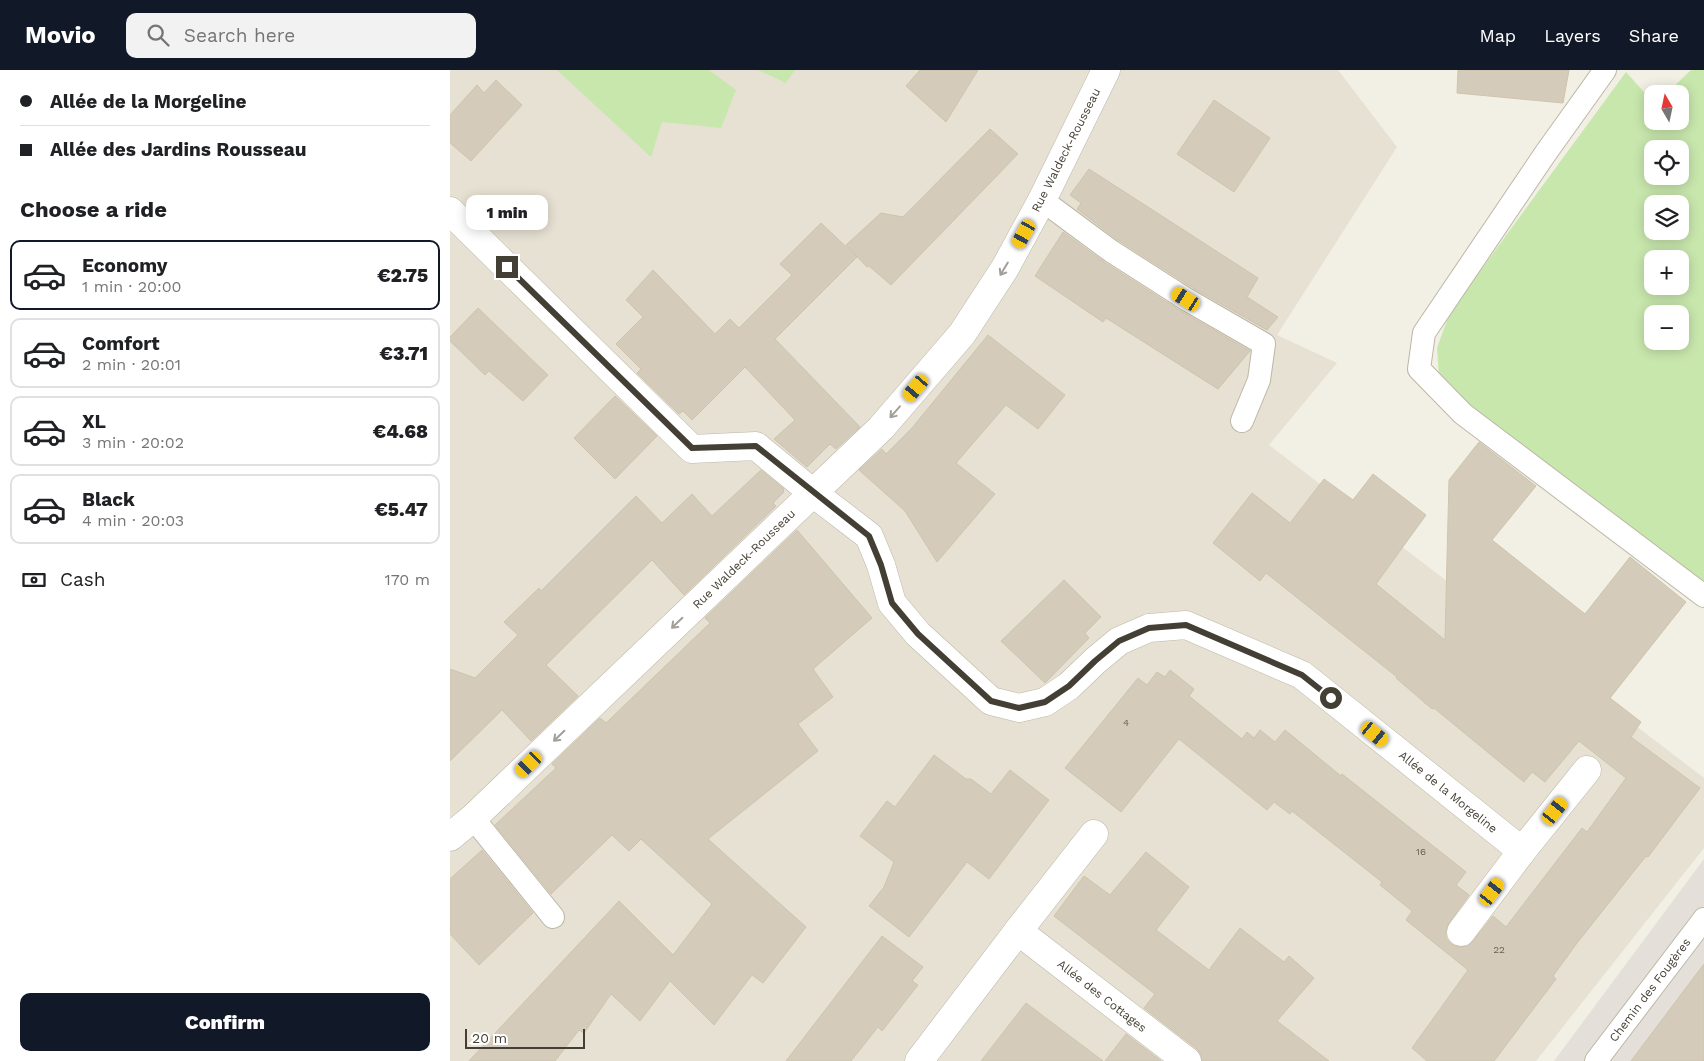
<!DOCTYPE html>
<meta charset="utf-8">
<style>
body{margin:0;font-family:"Work Sans",sans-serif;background:#f2f2f2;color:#202124;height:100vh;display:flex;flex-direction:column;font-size:19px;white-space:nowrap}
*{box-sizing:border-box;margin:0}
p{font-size:16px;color:#757577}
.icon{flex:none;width:28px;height:28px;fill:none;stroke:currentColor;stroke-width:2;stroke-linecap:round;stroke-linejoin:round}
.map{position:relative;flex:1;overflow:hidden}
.details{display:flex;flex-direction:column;background:#fff;width:450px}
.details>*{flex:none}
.top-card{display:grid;align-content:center;height:110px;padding:0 20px;background:#fff}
.needle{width:32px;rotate:351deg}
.controls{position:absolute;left:1194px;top:15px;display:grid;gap:10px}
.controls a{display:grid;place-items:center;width:45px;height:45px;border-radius:10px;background:#fff;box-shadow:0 2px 12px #0003;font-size:25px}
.scale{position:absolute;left:15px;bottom:12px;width:120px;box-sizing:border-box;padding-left:5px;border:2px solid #443f34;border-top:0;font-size:14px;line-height:18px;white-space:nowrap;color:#443f34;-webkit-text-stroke:4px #fff;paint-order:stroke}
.end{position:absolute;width:22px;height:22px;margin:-11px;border:6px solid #443f34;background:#fff;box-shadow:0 0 0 2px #fff}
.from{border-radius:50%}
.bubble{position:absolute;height:35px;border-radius:10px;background:#fff;box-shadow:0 2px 12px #0003;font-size:16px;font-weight:800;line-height:35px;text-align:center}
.car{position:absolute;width:15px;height:30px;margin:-15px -8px;border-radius:6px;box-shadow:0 0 4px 1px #0007;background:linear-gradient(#f5c518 24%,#345 0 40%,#f5c518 0 76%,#345 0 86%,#f5c518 0)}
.top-card b{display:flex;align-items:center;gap:18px;height:48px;font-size:19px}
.top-card b+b{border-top:1px solid #e0e0e0}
.top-card i{width:12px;height:12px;background:#202124}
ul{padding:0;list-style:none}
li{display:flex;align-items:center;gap:15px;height:70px;margin:0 10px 8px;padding:0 10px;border:2px solid #e0e0e0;border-radius:10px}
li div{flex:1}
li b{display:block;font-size:19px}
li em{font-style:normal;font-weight:800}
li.current{border-color:#111827}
li>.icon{width:45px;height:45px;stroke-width:1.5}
h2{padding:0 20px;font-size:22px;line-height:60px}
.pay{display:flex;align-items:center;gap:12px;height:55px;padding:0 20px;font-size:19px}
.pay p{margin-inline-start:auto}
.action{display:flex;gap:10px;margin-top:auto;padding:10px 20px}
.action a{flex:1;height:58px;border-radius:10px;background:#111827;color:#fff;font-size:20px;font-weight:800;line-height:58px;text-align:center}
header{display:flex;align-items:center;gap:30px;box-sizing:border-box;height:70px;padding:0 25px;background:#111827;color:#fff}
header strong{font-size:24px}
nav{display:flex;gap:28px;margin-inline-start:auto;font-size:18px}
.search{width:350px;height:45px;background:#f2f2f2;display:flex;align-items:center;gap:12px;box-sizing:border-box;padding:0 18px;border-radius:10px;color:#757577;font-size:19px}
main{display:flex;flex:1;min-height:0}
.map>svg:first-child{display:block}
.residential{fill:#e6e1d2}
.industrial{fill:#e4e0d9}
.green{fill:#c8e7ad;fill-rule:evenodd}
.building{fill:#d4cbba;stroke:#cec4ad}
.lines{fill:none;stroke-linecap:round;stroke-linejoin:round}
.service-casing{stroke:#bdb7a7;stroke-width:24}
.minor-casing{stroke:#bdb7a7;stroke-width:29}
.service{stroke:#fff;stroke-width:22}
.minor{stroke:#fff;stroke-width:28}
.oneway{stroke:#a29f9a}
.route{stroke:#443f34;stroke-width:6}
.labels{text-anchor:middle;stroke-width:4;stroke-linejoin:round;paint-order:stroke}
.number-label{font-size:10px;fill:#686256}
.street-label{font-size:12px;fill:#443f34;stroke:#fff}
</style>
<header>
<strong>Movio</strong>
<div class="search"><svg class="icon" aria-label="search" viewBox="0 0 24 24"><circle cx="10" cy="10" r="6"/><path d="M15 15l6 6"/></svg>Search here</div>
<nav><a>Map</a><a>Layers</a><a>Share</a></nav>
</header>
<main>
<section class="details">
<div class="top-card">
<b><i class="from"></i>Allée de la Morgeline</b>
<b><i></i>Allée des Jardins Rousseau</b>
</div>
<h2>Choose a ride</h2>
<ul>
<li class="current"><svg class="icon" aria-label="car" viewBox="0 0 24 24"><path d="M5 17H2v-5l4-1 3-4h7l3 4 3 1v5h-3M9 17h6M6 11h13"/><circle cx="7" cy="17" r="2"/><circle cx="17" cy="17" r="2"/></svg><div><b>Economy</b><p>1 min · 20:00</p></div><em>€2.75</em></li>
<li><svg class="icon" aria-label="car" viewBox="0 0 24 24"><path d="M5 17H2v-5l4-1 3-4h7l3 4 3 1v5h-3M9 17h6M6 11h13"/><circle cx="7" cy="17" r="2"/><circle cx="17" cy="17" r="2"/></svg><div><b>Comfort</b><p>2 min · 20:01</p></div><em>€3.71</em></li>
<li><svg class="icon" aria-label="car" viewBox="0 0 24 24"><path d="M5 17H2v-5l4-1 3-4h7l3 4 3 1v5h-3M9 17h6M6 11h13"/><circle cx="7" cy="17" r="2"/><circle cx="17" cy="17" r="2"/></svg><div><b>XL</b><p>3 min · 20:02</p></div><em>€4.68</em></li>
<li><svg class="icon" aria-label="car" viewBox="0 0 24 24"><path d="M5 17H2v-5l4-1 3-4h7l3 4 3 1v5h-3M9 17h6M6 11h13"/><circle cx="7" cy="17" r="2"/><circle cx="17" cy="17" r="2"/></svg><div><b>Black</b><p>4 min · 20:03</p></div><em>€5.47</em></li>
</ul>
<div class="pay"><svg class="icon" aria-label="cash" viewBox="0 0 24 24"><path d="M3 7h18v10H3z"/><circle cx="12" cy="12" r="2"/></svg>Cash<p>170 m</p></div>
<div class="action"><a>Confirm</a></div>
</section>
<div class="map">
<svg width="1254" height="991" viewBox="0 0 1254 991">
<rect width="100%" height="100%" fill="#f2efe4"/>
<path class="residential" d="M 0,0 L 888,0 L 947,77 L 827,265 L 887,293 L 819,375 L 1254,708 L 1254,778 L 1086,991 L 0,991 Z"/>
<path class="industrial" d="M 1254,789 L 1254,991 L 1104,991 Z"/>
<g class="green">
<path d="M 107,0 L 259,0 L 286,20 L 271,58 L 212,52 L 201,87 Z"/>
<path d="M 308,0 L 345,0 L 336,13 Z"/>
<path d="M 1241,0 L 1254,0 L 1254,512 L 1005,331 L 989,306 L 987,278 L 1000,242 L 1176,2 L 1202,31 L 1202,51 L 1230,51 L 1230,24 L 1216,24 ZM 1202,79 L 1230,79 L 1230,106 L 1202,106 ZM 1202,134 L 1230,134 L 1230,161 L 1202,161 ZM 1202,189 L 1230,189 L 1230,216 L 1202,216 ZM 1202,244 L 1230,244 L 1230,271 L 1202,271 Z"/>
</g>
<g class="building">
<path d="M 470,0 L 528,0 L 496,52 L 456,16 Z"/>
<path d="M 1008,0 L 1119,0 L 1113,33 L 1007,23 Z"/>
<path d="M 46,10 L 72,35 L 21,91 L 0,73 L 0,45 L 27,15 L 34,23 Z"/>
<path d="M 764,30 L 820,68 L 784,122 L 727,84 Z"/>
<path d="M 540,59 L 568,84 L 441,215 L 419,196 L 417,197 L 396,175 L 431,143 L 453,147 Z"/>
<path d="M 639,99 L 808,208 L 797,227 L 828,247 L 817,260 L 743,218 L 668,170 L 627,139 L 631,133 L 620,125 Z"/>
<path d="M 371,153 L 407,187 L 325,269 L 410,357 L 386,379 L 380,374 L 357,397 L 324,369 L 345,350 L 295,297 L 242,350 L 233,341 L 229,344 L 187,303 L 191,299 L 166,274 L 193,247 L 176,230 L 203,200 L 265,264 L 280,249 L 289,258 L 342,205 L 330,194 Z"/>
<path d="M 613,162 L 654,192 L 729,240 L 800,281 L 768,319 L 656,248 L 653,252 L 585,206 Z"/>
<path d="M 28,238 L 98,305 L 73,331 L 39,301 L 35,305 L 0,271 L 0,267 Z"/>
<path d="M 538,265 L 615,325 L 588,359 L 556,335 L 506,393 L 545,424 L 487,492 L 455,441 L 409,400 L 432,379 L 436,384 L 462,358 Z"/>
<path d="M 165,326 L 207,366 L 165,409 L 124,368 Z"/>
<path d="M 1029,372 L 1086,416 L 1042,470 L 1135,544 L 1180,487 L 1236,532 L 1160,628 L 1191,652 L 1181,667 L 1250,718 L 1198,787 L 1196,786 L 1127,873 L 1103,906 L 1106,909 L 1044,991 L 977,991 L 962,978 L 1018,900 L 956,850 L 962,841 L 930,815 L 932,812 L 842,741 L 840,744 L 824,732 L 817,740 L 729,669 L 671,742 L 615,698 L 688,608 L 697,615 L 707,602 L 715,607 L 720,600 L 744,619 L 739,626 L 792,669 L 797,662 L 804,668 L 810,660 L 825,672 L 835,660 L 891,706 L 892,704 L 1016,802 L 1006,815 L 1019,825 L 999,853 L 996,860 L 996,868 L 1001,874 L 1009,877 L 1018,876 L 1023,871 L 1043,846 L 1056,857 L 1132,758 L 1137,762 L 1176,708 L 1129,671 L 1095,712 L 1082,702 L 1074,712 L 984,638 L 982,639 L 946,608 L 947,607 L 816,503 L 810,511 L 763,473 L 802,423 L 840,453 L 874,409 L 903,430 L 923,404 L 976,445 L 926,514 L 995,570 L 999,410 Z"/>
<path d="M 311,400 L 334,419 L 333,421 L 334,422 L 323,433 L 326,436 L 234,525 L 202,490 L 96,595 L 128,626 L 81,671 L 52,640 L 0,691 L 0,599 L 25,608 L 68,565 L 54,552 L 89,518 L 91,521 L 186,426 L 212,453 L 242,424 L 262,446 Z"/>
<path d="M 347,460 L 422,548 L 363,599 L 383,627 L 348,654 L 368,681 L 258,769 L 356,857 L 313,913 L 302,905 L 264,955 L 220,911 L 190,951 L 161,924 L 134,963 L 129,960 L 105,991 L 19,991 L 169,831 L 223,885 L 262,834 L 191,769 L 179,781 L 162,765 L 101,824 L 45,755 L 106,698 L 102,694 L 150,648 L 156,653 L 260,553 L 255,548 Z"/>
<path d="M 614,510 L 651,547 L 635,563 L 639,568 L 595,613 L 551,571 Z"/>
<path d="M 484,685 L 516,709 L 521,709 L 541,724 L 560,700 L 599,730 L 539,809 L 517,792 L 459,867 L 419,836 L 434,817 L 444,792 L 410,766 L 437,731 L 445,737 Z"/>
<path d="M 32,780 L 83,843 L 29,895 L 0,864 L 0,809 Z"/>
<path d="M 696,782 L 739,817 L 706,860 L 759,900 L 790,858 L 834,892 L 839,886 L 864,908 L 827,951 L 879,991 L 752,991 L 751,985 L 747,979 L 694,938 L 705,924 L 604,846 L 634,806 L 660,825 Z"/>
<path d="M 432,866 L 473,897 L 462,911 L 468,915 L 432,961 L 428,957 L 401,991 L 336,991 Z"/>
<path d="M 1254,894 L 1254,991 L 1181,991 Z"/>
<path d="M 576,933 L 653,991 L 531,991 Z"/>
<path d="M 676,964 L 711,991 L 655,991 Z"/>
</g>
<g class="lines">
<g class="service-casing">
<g id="service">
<path d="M 1155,0 L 1095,84 L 974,263 L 969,299 L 1013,344 L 1254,526"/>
<path d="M 592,130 L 661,181 L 736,229 L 814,274 L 809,310 L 792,351"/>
<path d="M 23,748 L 103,847"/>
<path d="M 1146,991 L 1254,849"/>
</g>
</g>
<g class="minor-casing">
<g id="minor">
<path d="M 0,141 L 242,379 L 306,376 L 363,423 L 419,466 L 431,495 L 442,533 L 468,564 L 541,631 L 569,638 L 595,632 L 619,616 L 645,591 L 669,571 L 699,558 L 736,555 L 852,605 L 1072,781"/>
<path d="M 0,767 L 23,748 L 431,358 L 512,264 L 555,198 L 592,130 L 656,0"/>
<path d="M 568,861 L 644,764"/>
<path d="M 1011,862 L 1072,781 L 1137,700"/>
<path d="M 469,991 L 568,861 L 737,991"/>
</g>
</g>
<use href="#service" class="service"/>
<use href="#minor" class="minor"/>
</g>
<defs><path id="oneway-shaft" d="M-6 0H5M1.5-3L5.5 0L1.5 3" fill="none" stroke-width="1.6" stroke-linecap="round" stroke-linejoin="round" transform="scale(1.25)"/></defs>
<g class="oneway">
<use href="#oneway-shaft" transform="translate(554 199) rotate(121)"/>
<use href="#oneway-shaft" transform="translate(445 342) rotate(131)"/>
<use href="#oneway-shaft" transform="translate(227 553) rotate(136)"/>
<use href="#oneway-shaft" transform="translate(109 666) rotate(136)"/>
</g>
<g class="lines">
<path class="route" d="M 57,197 L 242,378 L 306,376 L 419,466 L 431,495 L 442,533 L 468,564 L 541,631 L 569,638 L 595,632 L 619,616 L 645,591 L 669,571 L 699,558 L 736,555 L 852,605 L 881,628"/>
</g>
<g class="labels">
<g class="number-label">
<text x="676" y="656">4</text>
<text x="971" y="785">16</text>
<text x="1049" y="883">22</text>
</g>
<g class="street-label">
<text transform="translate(616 80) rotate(-63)" y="4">Rue Waldeck-Rousseau</text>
<text transform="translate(294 489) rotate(-44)" y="4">Rue Waldeck-Rousseau</text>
<text transform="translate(998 722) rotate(39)" y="4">Allée de la Morgeline</text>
<text transform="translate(1200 920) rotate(-53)" y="4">Chemin des Fougères</text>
<text transform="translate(652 926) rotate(38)" y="4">Allée des Cottages</text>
</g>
</g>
</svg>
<div class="controls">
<a><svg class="needle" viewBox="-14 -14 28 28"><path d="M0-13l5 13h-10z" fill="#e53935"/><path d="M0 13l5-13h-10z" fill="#757577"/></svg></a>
<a><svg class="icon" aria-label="locate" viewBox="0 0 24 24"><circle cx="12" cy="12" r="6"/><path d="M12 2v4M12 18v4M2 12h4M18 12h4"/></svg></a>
<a><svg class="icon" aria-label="layers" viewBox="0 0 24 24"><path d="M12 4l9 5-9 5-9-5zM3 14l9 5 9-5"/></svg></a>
<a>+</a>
<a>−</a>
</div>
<div class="scale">20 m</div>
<i class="end from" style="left:881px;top:628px"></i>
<i class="end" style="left:57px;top:197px"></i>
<div class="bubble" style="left:16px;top:125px;width:82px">1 min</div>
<i class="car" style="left:574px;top:164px;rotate:209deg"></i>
<i class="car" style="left:736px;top:229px;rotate:302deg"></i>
<i class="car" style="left:466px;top:318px;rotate:220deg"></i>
<i class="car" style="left:925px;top:664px;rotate:129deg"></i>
<i class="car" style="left:79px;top:694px;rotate:226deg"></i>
<i class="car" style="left:1105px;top:741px;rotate:39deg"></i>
<i class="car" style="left:1042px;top:822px;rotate:37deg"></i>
</div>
</main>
